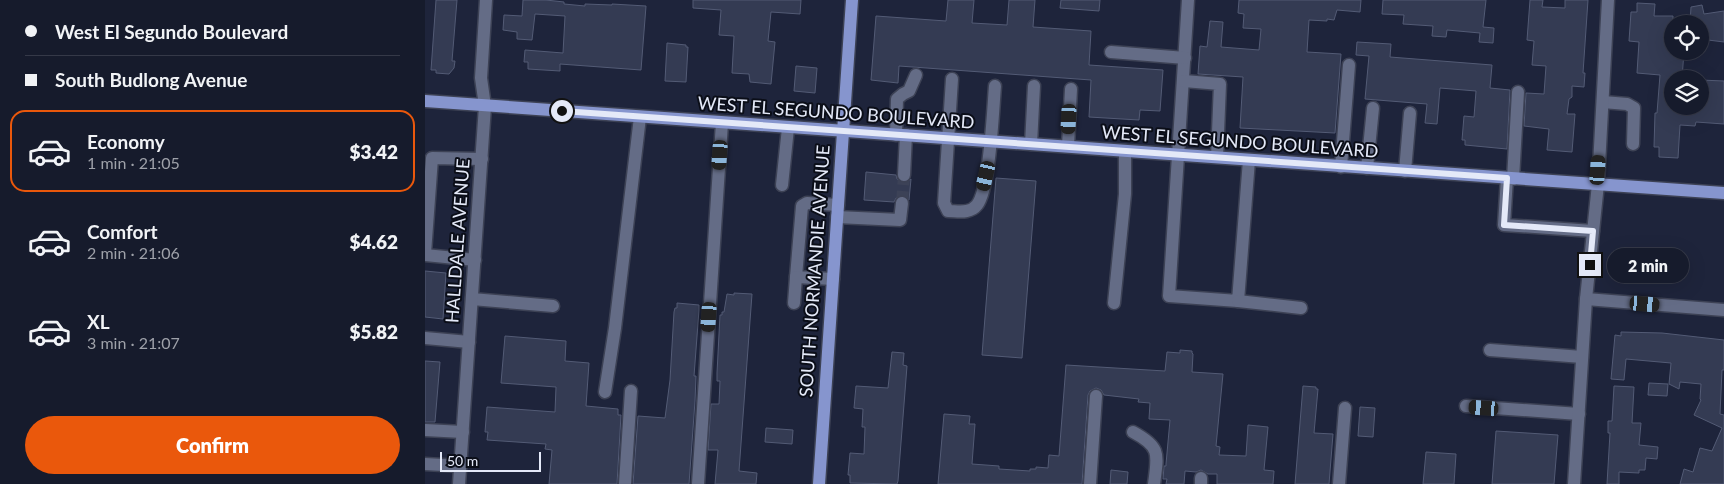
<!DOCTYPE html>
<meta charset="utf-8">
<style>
body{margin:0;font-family:Lato,sans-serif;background:#1f2434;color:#f1f3f6;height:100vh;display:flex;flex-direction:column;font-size:19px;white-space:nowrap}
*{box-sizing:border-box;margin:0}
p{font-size:16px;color:#9ea1a9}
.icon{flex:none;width:28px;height:28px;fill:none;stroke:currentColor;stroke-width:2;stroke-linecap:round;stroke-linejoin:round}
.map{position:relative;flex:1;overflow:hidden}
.drawer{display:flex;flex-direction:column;background:#161b2c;width:425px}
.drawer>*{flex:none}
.guide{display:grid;align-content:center;height:110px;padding:0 25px;background:#161b2c}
.tools{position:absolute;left:1239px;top:15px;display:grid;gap:10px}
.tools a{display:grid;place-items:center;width:45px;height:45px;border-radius:50%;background:#161b2c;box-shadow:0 5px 20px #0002,0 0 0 1px #353948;font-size:25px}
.scale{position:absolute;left:15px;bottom:12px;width:101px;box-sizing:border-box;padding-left:5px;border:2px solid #e4e9f8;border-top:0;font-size:14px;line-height:18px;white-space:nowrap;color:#e4e9f8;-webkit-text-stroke:4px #0b0e18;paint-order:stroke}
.end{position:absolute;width:22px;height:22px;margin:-11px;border:6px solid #e4e9f8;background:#111;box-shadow:0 0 0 2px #111}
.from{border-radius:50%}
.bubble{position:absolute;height:35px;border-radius:18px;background:#161b2c;box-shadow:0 5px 20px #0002,0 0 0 1px #353948;font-size:16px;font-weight:800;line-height:35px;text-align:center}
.car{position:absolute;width:15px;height:30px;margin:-15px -8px;border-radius:6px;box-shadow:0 0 4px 1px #0007;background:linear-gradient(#222 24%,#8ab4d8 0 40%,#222 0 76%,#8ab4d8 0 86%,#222 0)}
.guide b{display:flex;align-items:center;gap:18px;height:48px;font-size:19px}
.guide b+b{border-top:1px solid #353948}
.guide i{width:12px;height:12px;background:#f1f3f6}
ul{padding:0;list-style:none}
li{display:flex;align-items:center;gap:15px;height:82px;margin:0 10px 8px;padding:0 15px;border:2px solid transparent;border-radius:15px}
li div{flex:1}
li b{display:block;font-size:19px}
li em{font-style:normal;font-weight:800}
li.on{border-color:#ea580c}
li>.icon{width:45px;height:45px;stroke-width:1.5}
.action{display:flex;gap:10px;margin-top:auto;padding:10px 25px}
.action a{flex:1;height:58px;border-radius:30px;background:#ea580c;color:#fff;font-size:20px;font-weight:800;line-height:58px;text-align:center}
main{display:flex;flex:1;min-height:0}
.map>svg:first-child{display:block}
.building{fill:#343b53;stroke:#535b75}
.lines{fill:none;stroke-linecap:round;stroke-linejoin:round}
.minor-tunnel{stroke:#3c4257;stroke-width:12;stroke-dasharray:12 6;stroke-linecap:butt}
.minor-casing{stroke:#3d4255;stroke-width:15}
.major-casing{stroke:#3d4255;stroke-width:15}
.minor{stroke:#646c86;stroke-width:12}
.major{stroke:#8695ce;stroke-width:12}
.route{stroke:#e4e9f8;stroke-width:6}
.labels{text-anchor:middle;stroke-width:4;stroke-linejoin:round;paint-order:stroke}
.street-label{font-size:18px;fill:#e4e9f8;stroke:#0b0e18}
</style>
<main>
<section class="drawer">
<div class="guide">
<b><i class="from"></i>West El Segundo Boulevard</b>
<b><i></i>South Budlong Avenue</b>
</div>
<ul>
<li class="on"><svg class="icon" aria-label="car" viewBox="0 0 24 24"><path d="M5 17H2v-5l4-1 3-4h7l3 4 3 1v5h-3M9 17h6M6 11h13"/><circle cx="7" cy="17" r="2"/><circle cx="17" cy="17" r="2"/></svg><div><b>Economy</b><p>1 min · 21:05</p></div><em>$3.42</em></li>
<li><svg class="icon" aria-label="car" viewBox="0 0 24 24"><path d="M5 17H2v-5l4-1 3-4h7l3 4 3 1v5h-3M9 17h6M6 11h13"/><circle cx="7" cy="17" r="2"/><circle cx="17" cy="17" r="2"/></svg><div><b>Comfort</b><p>2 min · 21:06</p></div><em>$4.62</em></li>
<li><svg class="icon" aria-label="car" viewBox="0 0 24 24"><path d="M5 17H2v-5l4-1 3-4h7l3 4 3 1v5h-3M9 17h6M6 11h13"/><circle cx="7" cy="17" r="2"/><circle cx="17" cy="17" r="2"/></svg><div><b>XL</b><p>3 min · 21:07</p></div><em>$5.82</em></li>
</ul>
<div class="action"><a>Confirm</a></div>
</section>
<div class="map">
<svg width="1299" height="484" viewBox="0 0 1299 484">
<rect width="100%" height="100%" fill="#1e243b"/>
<g class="building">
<path d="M 11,0 L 32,0 L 27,61 L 30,61 L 29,68 L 24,74 L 11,73 L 11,70 L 6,70 Z"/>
<path d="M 98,0 L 121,0 L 139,2 L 139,4 L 160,6 L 160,4 L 187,5 L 187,4 L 221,6 L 216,70 L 135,64 L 135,71 L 103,69 L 103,62 L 99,62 L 100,50 L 138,53 L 140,16 L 110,14 L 107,40 L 92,39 L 92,32 L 78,30 L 79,15 L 97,16 Z"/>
<path d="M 268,0 L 376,0 L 375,14 L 346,12 L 343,41 L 350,42 L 346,84 L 325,82 L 324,74 L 307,73 L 309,36 L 294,35 L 296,10 L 268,8 Z"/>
<path d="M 523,0 L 549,0 L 547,23 L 582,25 L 584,0 L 610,0 L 608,27 L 666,31 L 664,65 L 738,70 L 735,111 L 715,110 L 714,120 L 664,117 L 666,80 L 474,66 L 473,83 L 446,80 L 451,16 L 521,21 Z"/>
<path d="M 636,0 L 675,0 L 674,11 L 635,8 Z"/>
<path d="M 814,0 L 936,0 L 935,12 L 912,10 L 909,20 L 902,19 L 902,21 L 884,20 L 882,52 L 916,54 L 910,133 L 815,128 L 818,77 L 773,74 L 775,46 L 782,47 L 785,21 L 798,22 L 796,47 L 834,50 L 836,29 L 818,28 L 819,14 L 813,13 Z"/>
<path d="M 958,0 L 1061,0 L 1058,27 L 1069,28 L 1068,43 L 1054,42 L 1055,33 L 1022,30 L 1021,37 L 1007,36 L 1008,26 L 978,24 L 979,15 L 957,14 Z"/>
<path d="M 1105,0 L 1118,0 L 1117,7 L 1140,8 L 1140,0 L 1163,0 L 1158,73 L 1160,73 L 1159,87 L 1147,86 L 1147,97 L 1144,99 L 1142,114 L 1150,114 L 1147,152 L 1122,150 L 1124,129 L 1099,126 L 1101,93 L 1119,94 L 1121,66 L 1107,65 L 1109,41 L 1102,40 Z"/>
<path d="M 1212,3 L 1230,4 L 1229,16 L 1248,16 L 1248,51 L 1259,51 L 1257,79 L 1248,79 L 1248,106 L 1275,106 L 1275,80 L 1299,81 L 1299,124 L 1271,122 L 1270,126 L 1255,125 L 1253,158 L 1234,157 L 1234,147 L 1229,147 L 1230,113 L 1232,113 L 1235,75 L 1212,73 L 1214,42 L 1204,41 L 1206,12 L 1212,12 Z"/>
<path d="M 1277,5 L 1279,14 L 1299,11 L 1299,42 L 1275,39 L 1275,24 L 1265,24 L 1266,7 Z"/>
<path d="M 932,42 L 966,44 L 965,57 L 1067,65 L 1065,88 L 1085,90 L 1082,149 L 1040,145 L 1040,140 L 1037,140 L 1039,116 L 1049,117 L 1051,91 L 1015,88 L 1012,124 L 1000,123 L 1002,104 L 940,99 L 944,56 L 931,55 Z"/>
<path d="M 242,43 L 261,45 L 261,47 L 263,47 L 261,82 L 240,81 Z"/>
<path d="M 371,66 L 392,68 L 390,93 L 369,91 Z"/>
<path d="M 441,172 L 471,175 L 472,179 L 478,183 L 482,182 L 486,179 L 484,200 L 477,195 L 471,198 L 469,202 L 439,200 Z"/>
<path d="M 571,178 L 611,181 L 597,358 L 557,355 Z"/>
<path d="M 0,271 L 21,273 L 18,319 L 0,317 Z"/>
<path d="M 309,293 L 327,294 L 314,471 L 332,473 L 331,484 L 290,484 L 293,450 L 283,450 L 286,404 L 294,404 L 295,381 L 292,381 L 292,373 L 295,315 L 297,315 L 297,312 L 299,312 L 302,294 L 309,295 Z"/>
<path d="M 252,303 L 274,305 L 274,310 L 269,376 L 271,376 L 270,401 L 264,484 L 208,484 L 213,416 L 240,418 L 245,380 L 249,312 L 250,308 L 252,308 Z"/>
<path d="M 1196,332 L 1237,333 L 1299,340 L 1299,370 L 1297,370 L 1295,414 L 1299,415 L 1299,484 L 1255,484 L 1259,469 L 1268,472 L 1275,448 L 1287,451 L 1297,428 L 1269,415 L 1276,400 L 1275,399 L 1276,384 L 1255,382 L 1254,389 L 1244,384 L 1246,363 L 1201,359 L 1199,380 L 1186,379 L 1190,335 L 1196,336 Z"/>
<path d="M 80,336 L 141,341 L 140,361 L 164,363 L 161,406 L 193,409 L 193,415 L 196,415 L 192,484 L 124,484 L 127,450 L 120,449 L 121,444 L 62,440 L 63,432 L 60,432 L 62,407 L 130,412 L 131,387 L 76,383 Z"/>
<path d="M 755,350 L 767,351 L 767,353 L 768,354 L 767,372 L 798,374 L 791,446 L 795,447 L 794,455 L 821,456 L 823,425 L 843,427 L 839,470 L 849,471 L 848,484 L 792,484 L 792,474 L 783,474 L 776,470 L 771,472 L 760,471 L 759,484 L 741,484 L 742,479 L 738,479 L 739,466 L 741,466 L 741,464 L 745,420 L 724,419 L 725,403 L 713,402 L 714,399 L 679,395 L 676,390 L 671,388 L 665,391 L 663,395 L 657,484 L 513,484 L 519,414 L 545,416 L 544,424 L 550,424 L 547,464 L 574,466 L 574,469 L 605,471 L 605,469 L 611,469 L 611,467 L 623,468 L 624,455 L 634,456 L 641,365 L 740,371 L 742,352 L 755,353 Z"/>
<path d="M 467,352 L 479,353 L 478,365 L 482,366 L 473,481 L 472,484 L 425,483 L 425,475 L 423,475 L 425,453 L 439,454 L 440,427 L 437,427 L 438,409 L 429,408 L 431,386 L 463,388 Z"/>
<path d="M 0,361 L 15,362 L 10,422 L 0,422 Z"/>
<path d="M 1224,383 L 1243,384 L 1242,396 L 1223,395 Z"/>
<path d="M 878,386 L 891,387 L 891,389 L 893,389 L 889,433 L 908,434 L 904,484 L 870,484 Z"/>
<path d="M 1189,386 L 1209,387 L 1207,423 L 1216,423 L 1214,445 L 1233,447 L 1232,459 L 1221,458 L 1220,470 L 1214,470 L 1214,473 L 1194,472 L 1194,484 L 1182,484 L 1185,433 L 1183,433 L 1183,421 L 1187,421 Z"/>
<path d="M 935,407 L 950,408 L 948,437 L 933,436 Z"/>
<path d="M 341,428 L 368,430 L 367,444 L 340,442 Z"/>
<path d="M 1071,431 L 1133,435 L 1129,484 L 1067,484 Z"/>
<path d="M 1001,452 L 1031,454 L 1029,484 L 998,484 Z"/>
<path d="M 686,470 L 703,472 L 702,484 L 685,484 Z"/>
</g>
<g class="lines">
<path class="minor-tunnel" d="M 477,203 L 479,175"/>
<g class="minor-casing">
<g id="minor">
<path d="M 763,0 L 744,296 L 813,301 L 824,160"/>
<path d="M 686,52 L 760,58"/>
<path d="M 527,79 L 519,203 L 523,211 C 533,211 545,214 552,205 C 565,189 568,109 570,86"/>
<path d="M 759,81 L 795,84 L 792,157"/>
<path d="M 1178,102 L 1202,104 L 1209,108 L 1208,144"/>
<path d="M 471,135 L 472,99 L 478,94 L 484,91 L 491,75"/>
<path d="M 606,144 L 609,86"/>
<path d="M 643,146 L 646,89"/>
<path d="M 916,167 L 924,65"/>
<path d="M 942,168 L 948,108"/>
<path d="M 980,171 L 985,113"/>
<path d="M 479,175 L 481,135"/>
<path d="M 1082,178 L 1079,225 L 1168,231"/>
<path d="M 1088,179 L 1093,92"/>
<path d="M 357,185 L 363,128"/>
<path d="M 412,217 L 475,220 L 477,203"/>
<path d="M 0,253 L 7,158 L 57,159"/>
<path d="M 0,255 L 50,260"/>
<path d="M 408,279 L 371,277 L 377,206 L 382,203 L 413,205"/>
<path d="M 47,299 L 128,306"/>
<path d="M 1161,299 L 1299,310"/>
<path d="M 813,301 L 876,308"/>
<path d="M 369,303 L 371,277"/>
<path d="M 689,303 L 700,194 L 700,151"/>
<path d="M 0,338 L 44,342"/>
<path d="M 1065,350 L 1157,357"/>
<path d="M 180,392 L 190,328 L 215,117"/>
<path d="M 1041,406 L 1154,414"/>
<path d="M 0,430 L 38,432"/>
<path d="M 708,432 C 736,447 733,454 729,484"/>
<path d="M 0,464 L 35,466"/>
<path d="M 34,484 L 60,106 L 56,78 L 61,0"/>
<path d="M 200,484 L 206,391"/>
<path d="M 273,484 L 297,123"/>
<path d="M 665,484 L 671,396"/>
<path d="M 776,484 L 776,478"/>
<path d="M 914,484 L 920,408"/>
<path d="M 1149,484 L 1161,299 L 1173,184 L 1183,0"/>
</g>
</g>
<g class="major-casing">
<g id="major">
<path d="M 0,101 C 433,133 866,162 1299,193"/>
<path d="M 394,484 L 427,0"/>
</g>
</g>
<use href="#minor" class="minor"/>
<use href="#major" class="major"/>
</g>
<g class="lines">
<path class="route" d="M 137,111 L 1082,178 L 1079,225 L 1168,231 L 1165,265"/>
</g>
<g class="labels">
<g class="street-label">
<text transform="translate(411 113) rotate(4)" y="6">WEST EL SEGUNDO BOULEVARD</text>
<text transform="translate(815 142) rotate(4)" y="6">WEST EL SEGUNDO BOULEVARD</text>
<text transform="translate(33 241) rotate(-86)" y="6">HALLDALE AVENUE</text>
<text transform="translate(390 271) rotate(-86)" y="6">SOUTH NORMANDIE AVENUE</text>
</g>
</g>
</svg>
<div class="tools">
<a><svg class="icon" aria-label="locate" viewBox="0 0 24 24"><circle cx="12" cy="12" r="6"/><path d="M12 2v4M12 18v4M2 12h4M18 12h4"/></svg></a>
<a><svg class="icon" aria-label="layers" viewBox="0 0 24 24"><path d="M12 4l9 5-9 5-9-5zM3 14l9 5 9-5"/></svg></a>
</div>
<div class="scale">50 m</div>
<i class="end from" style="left:137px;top:111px"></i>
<i class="end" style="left:1165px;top:265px"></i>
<div class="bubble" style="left:1182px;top:248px;width:82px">2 min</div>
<i class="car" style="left:644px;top:119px;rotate:183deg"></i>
<i class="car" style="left:295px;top:155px;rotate:184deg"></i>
<i class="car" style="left:1173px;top:170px;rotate:4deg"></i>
<i class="car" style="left:561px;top:176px;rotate:193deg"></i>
<i class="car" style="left:1220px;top:304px;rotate:95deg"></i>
<i class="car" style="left:284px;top:317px;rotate:184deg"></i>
<i class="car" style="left:1059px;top:408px;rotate:274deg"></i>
</div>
</main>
